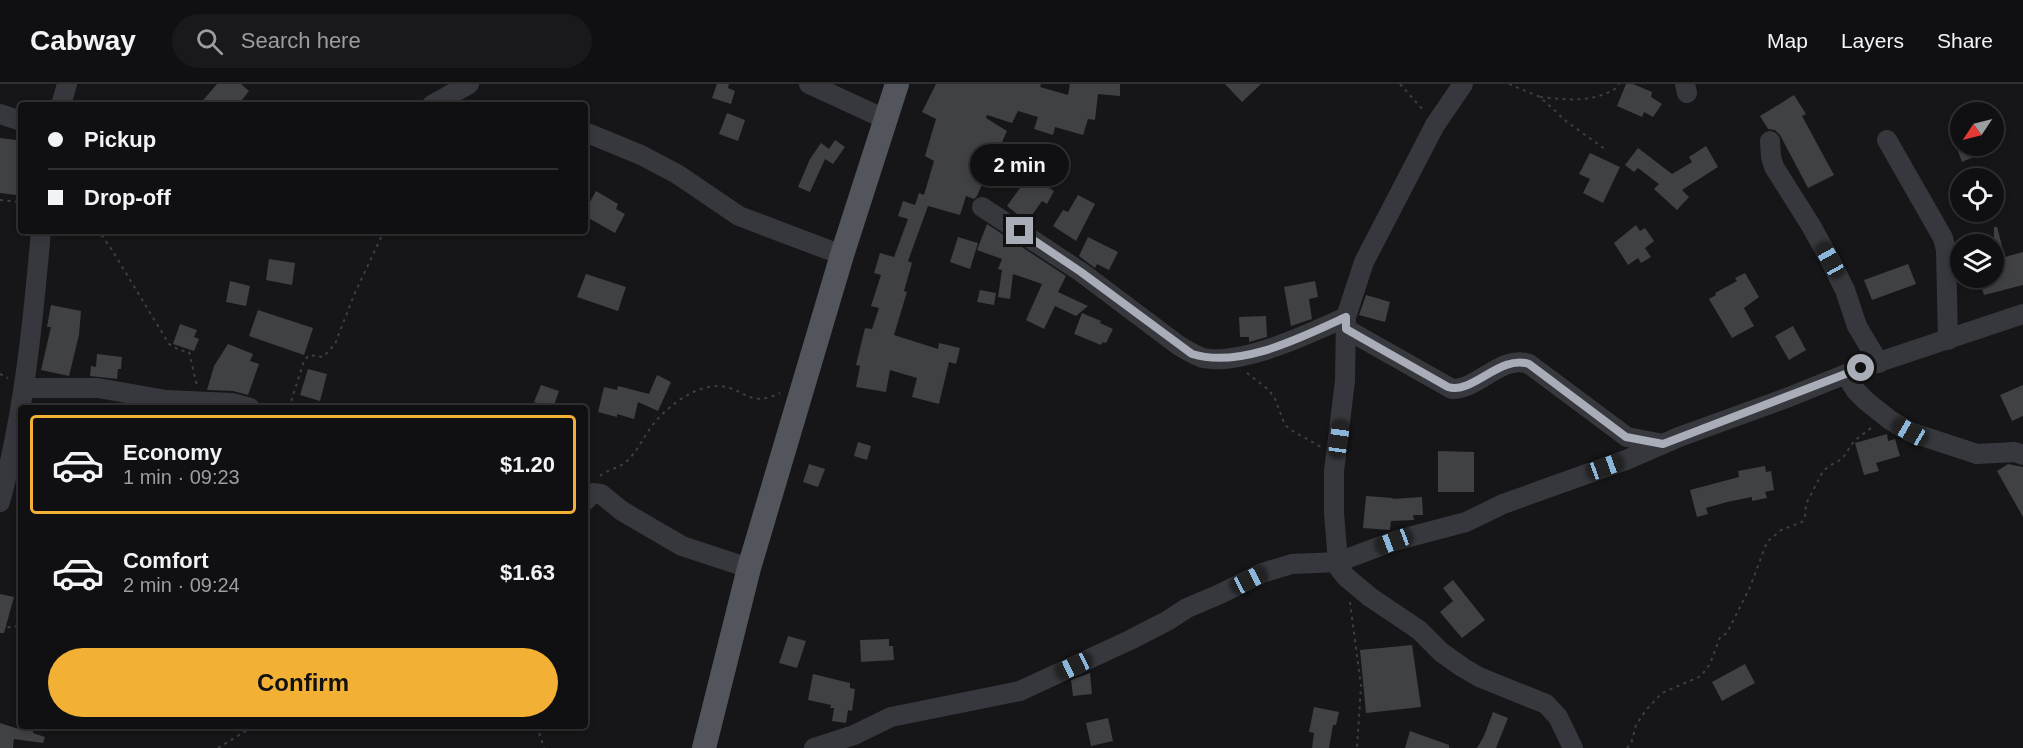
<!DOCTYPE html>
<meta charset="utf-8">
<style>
body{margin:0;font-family:Helvetica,sans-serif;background:#19191b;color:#f1f3f6;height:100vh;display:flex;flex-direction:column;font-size:22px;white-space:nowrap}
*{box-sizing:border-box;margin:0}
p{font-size:20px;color:#9c9d9f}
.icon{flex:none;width:33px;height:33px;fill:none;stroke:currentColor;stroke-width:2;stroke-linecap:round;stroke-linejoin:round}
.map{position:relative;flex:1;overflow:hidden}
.side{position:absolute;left:18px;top:321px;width:570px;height:324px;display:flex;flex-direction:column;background:#101012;border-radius:6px;box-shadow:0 3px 9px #0003,0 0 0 2px #303032}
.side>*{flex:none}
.top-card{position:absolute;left:18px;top:18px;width:570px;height:132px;border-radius:6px;box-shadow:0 3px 9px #0003,0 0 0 2px #303032;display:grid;align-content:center;height:132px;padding:0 30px;background:#101012}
.needle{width:39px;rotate:235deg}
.tools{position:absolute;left:1950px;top:18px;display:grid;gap:12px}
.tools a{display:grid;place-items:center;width:54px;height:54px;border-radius:50%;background:#101012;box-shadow:0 3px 9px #0003,0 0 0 2px #303032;font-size:30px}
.end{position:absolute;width:27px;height:27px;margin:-14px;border:8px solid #a8adb8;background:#111;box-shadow:0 0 0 3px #111}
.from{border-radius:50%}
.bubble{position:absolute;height:42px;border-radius:21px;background:#101012;box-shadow:0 3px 9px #0003,0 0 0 2px #303032;font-size:20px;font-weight:700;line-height:42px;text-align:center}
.car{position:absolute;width:18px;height:36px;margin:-18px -9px;border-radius:8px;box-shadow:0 0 4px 2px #0007;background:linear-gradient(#222 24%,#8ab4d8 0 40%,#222 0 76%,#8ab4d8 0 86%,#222 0)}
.top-card b{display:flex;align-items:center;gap:21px;height:57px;font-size:22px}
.top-card b+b{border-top:2px solid #303032}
.top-card i{width:15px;height:15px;background:#f1f3f6}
ul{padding:10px 0 0;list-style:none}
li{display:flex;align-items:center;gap:18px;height:99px;margin:0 12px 9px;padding:0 18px;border:3px solid transparent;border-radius:6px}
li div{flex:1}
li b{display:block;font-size:22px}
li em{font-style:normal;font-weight:700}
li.active{border-color:#f2b134}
li>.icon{width:54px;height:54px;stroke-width:1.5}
.cta{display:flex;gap:12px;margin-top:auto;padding:12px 30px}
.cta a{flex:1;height:69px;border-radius:36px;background:#f2b134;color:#111;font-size:24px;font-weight:700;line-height:69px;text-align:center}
header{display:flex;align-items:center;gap:36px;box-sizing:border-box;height:84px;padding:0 30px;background:#101012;border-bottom:2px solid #303032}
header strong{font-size:28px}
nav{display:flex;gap:33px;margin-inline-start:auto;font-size:21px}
.search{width:420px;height:54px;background:#19191b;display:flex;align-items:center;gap:15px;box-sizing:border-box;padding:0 21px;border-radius:33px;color:#9c9d9f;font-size:22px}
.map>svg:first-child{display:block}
.building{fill:#404145}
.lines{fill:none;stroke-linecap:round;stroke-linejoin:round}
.path{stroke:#3d3f44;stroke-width:2;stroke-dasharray:3 4.5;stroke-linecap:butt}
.minor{stroke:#37383d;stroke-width:20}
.major{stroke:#53555c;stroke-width:24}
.route{stroke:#a8adb8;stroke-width:8}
</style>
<header>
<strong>Cabway</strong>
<div class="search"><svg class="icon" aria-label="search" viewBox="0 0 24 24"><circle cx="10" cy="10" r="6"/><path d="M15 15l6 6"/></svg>Search here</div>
<nav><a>Map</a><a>Layers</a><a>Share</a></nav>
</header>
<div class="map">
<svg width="2023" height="664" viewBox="0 0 2023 664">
<rect width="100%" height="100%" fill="#161618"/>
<g class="building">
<path d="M 217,0 L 241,0 L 249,7 L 238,21 L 199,21 Z"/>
<path d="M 717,0 L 729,0 L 728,4 L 735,7 L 731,20 L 712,14 Z"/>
<path d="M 936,0 L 1041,0 L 1040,3 L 1068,11 L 1070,0 L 1120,0 L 1120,12 L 1098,10 L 1095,36 L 1088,35 L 1083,51 L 1055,43 L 1053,51 L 1034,45 L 1038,33 L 1018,27 L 1012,39 L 987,31 L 986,34 L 1007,47 L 994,76 L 1014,84 L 1018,76 L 1032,84 L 1042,67 L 1060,78 L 1048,103 L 1054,107 L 1047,120 L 1042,117 L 1027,138 L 1007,122 L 1020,104 L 986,91 L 977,112 L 974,115 L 966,112 L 960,131 L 928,122 L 908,177 L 912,179 L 904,207 L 907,208 L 894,251 L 938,265 L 939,259 L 960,264 L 956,280 L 949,278 L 939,320 L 912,313 L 917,294 L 890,286 L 886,308 L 856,303 L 860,282 L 856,281 L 865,244 L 872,245 L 879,224 L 871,222 L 881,191 L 874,189 L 880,169 L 894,173 L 908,135 L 898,132 L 903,117 L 915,121 L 919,109 L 924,111 L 934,77 L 925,72 L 936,35 L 922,28 Z"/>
<path d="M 1225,0 L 1261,0 L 1242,18 Z"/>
<path d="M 1626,0 L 1633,0 L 1652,8 L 1651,13 L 1662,20 L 1653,33 L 1644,28 L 1642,33 L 1617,22 Z"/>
<path d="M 1794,11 L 1806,30 L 1802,32 L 1834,91 L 1808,104 L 1780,51 L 1775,46 L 1768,45 L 1760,32 Z"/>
<path d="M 727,29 L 745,36 L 738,57 L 719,50 Z"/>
<path d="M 0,54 L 16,56 L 16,63 L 21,62 L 20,106 L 17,106 L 16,111 L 0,109 Z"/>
<path d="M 835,56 L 845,63 L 833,80 L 825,75 L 810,108 L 798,103 L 810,75 L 821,59 L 829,65 Z"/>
<path d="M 1706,62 L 1718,83 L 1682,106 L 1689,113 L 1677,126 L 1654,105 L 1659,100 L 1638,84 L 1634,88 L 1625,81 L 1638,64 L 1672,90 L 1692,78 L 1689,73 Z"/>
<path d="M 1956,62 L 1999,62 L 1962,78 Z"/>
<path d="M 1590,69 L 1620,83 L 1603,119 L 1583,109 L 1590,95 L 1579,90 Z"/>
<path d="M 596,107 L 618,120 L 616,125 L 625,130 L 615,149 L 585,132 L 585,127 Z"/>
<path d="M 1078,111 L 1095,120 L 1076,157 L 1053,142 L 1063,126 L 1068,128 Z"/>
<path d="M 987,140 L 1066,192 L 1058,208 L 1088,222 L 1076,232 L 1055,222 L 1044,245 L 1026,236 L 1042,200 L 1013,190 L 1010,215 L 998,213 L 1002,186 L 998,185 L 1002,175 L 977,166 Z"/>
<path d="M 1636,141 L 1640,147 L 1645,144 L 1654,157 L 1645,164 L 1651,173 L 1641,179 L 1638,174 L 1628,181 L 1614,159 Z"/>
<path d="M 1994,143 L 1997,143 L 2005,173 L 2023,168 L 2023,201 L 1984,211 L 1979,194 L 1994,194 Z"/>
<path d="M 958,153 L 978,159 L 970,185 L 950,178 Z"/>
<path d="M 1088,153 L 1118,168 L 1109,186 L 1097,180 L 1095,184 L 1079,172 Z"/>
<path d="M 269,175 L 295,179 L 292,201 L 266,196 Z"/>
<path d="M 1908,180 L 1916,200 L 1872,216 L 1864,196 Z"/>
<path d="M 1745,189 L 1759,213 L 1744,224 L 1754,242 L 1732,254 L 1709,215 L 1716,211 L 1715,209 L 1737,197 L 1735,194 Z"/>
<path d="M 586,190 L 626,203 L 618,227 L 577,213 Z"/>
<path d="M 230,197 L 250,202 L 246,222 L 226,218 Z"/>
<path d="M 1315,197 L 1318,213 L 1309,215 L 1312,235 L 1291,242 L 1284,203 Z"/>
<path d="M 980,206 L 996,209 L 994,221 L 977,218 Z"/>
<path d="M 1366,211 L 1390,218 L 1385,238 L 1359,231 Z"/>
<path d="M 51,221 L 81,227 L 79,251 L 69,292 L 41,286 L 51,243 L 47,243 Z"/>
<path d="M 258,226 L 313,244 L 304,271 L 249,252 Z"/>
<path d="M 1082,229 L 1101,237 L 1100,239 L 1113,245 L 1106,259 L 1103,258 L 1101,261 L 1074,250 Z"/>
<path d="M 1266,232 L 1267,253 L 1249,258 L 1249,253 L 1240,253 L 1239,233 Z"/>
<path d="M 180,240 L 197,246 L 194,253 L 199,255 L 194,267 L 173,260 Z"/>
<path d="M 1793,242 L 1806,266 L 1789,276 L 1775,252 Z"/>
<path d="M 228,260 L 253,270 L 250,277 L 259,280 L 248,311 L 233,307 L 207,306 L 214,282 Z"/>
<path d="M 97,270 L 122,273 L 121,285 L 118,285 L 117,295 L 90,292 L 91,282 L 96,283 Z"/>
<path d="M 308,285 L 327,290 L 320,317 L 300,311 Z"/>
<path d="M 657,291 L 671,298 L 658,327 L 638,318 L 634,335 L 617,330 L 617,333 L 598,328 L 604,303 L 617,306 L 618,302 L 649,310 Z"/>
<path d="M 541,301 L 559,307 L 553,324 L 534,318 Z"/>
<path d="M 2023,301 L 2023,332 L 2012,337 L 2000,311 Z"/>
<path d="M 1887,350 L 1888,357 L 1895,355 L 1900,372 L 1876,379 L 1879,387 L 1864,391 L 1855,359 Z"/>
<path d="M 858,358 L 871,362 L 867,376 L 854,372 Z"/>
<path d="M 1438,367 L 1474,368 L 1474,408 L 1438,408 Z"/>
<path d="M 809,380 L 825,385 L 818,403 L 803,398 Z"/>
<path d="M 2008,380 L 2023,383 L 2023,433 L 1997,387 Z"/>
<path d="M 1765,382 L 1766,388 L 1771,387 L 1774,406 L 1765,408 L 1767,414 L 1752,417 L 1752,413 L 1727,418 L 1706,424 L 1708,430 L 1697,433 L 1690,406 L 1739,393 L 1738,387 Z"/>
<path d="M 1366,412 L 1393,414 L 1392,415 L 1422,413 L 1423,431 L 1413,431 L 1414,436 L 1391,437 L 1390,446 L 1363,444 Z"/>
<path d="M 1453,496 L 1485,536 L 1462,554 L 1440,528 L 1453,517 L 1443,504 Z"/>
<path d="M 0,510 L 14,513 L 4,549 L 0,549 Z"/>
<path d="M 788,552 L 806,557 L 797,584 L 779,579 Z"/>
<path d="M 889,555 L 889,562 L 893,562 L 894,576 L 861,578 L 860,556 Z"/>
<path d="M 1412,561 L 1421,623 L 1366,629 L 1360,566 Z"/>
<path d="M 1745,580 L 1755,599 L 1722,617 L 1712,598 Z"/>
<path d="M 1090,589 L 1092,610 L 1073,612 L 1071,596 Z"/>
<path d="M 813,590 L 850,599 L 850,604 L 855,605 L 852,627 L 848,626 L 846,639 L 832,637 L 834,624 L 830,624 L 831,621 L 808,616 Z"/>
<path d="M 1314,623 L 1339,628 L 1336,641 L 1333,641 L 1329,664 L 1312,664 L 1314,649 L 1309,648 Z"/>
<path d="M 1493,628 L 1508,634 L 1496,664 L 1477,664 L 1484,652 Z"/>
<path d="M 1108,634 L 1113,657 L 1091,662 L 1086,639 Z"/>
<path d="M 0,639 L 22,646 L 22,642 L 34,642 L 33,649 L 45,653 L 43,659 L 14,655 L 13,664 L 0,664 Z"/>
<path d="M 1410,647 L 1449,661 L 1449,664 L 1405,664 Z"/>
</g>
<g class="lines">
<g class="path">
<path d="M 1400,0 L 1424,27"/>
<path d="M 1509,0 L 1540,13 L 1566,37 L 1606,66"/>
<path d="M 1540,13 C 1568,16 1594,19 1618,3 L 1619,0"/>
<path d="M 0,116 L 21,118"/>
<path d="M 95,147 L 103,153 L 112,166 L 169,260 L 179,266 L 189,268 L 197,302"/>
<path d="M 1247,289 L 1269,306 L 1275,315 L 1285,341 L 1291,346 L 1321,363"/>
<path d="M 0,290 L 8,294"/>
<path d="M 289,324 L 304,277 L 309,271 L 323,273 L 335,260 L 354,211 L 384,147"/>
<path d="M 600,392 C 608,385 621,384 628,376 C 639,365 645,350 655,338 C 670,321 694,302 718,302 C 745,303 748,325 780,309"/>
<path d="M 1350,518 L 1361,602 L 1357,664"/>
<path d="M 0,544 L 21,542"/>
<path d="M 537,642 L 544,664"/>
<path d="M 218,664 L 254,642"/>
<path d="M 1627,664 L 1631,660 L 1636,641 L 1646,626 L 1662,609 L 1701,592 L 1710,580 L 1720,553 L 1727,549 L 1750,503 L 1767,458 L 1781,446 L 1802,438 L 1805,433 L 1806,420 L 1823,387 L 1829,382 L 1842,375 L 1854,357 L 1871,344"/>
</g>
<g class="minor">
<path d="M 809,0 L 885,35"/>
<path d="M 1463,0 L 1435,41 L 1364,178 L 1346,233 L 1345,297 L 1334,387 L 1334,429 L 1338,478 L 1339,484 L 1346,493 L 1370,513 L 1419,546 L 1441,568 L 1462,583 L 1479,593 L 1546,620 L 1558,633 L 1573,664"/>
<path d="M 1685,0 L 1687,9"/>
<path d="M 61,21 L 67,0"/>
<path d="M 432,21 L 469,0"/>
<path d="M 0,30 L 21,37"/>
<path d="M 585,48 L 641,71 L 677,90 L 739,132 L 842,171"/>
<path d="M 1887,56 L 1943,154 L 1946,166 L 1948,256"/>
<path d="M 1770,57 L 1771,73 L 1774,83 L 1810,140 L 1830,176 L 1845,206 L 1857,242 L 1879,279"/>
<path d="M 982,123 L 1081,188 L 1178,261 C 1186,266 1194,271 1203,274 C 1242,282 1311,249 1346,233"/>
<path d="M 1346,245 L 1452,305 C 1478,306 1501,270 1529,280 L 1627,353 L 1663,360"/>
<path d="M 1846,291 L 1856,307 L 1866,317 L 1890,336 L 1910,348 L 1977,370 L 2015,368 L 2023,371"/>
<path d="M 24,304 L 98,304 L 166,316 L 232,319 L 250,324"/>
<path d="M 585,417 L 593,409 L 601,410 L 622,427 L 682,462 L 749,484"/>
<path d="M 0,418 C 24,330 33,238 41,147"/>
<path d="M 814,664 L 854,651 L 891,633 L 1020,607 L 1130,556 L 1167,537 L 1187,524 L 1220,510 L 1262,489 L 1292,480 L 1338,478 L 1394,457 L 1466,438 L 1503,420 L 1626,376 L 1679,353 L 1789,313 L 1861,284 L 2023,230"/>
</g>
<path class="major" d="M 704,664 L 749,484 L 842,171 L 897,0"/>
</g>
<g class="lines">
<path class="route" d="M 1020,147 L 1081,188 L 1192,270 C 1241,285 1302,253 1346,233 L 1346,245 L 1448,303 C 1472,311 1500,270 1529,280 L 1626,353 L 1663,360 L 1861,284"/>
</g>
</svg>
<div class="tools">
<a><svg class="needle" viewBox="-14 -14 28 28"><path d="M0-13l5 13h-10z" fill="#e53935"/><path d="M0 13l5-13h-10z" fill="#9c9d9f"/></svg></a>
<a><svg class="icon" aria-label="locate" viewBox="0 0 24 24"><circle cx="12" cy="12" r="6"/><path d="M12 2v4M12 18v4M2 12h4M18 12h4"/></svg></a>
<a><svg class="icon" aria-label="layers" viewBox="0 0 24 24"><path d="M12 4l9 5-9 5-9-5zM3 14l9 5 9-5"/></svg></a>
</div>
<i class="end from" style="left:1861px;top:284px"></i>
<i class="end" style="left:1020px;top:147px"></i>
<div class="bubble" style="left:970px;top:60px;width:99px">2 min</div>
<i class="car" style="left:1830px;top:176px;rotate:331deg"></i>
<i class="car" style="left:1910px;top:348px;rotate:300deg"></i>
<i class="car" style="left:1339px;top:355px;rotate:8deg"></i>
<i class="car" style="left:1605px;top:383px;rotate:70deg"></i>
<i class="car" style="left:1394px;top:457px;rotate:249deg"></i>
<i class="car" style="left:1249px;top:496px;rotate:62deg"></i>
<i class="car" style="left:1074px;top:582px;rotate:245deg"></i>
<div class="top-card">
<b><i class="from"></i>Pickup</b>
<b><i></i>Drop-off</b>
</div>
<section class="side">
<ul>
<li class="active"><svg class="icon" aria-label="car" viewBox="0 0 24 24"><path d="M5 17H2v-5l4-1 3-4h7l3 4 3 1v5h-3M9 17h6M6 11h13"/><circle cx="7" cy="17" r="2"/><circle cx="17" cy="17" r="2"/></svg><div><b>Economy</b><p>1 min · 09:23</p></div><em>$1.20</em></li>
<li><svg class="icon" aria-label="car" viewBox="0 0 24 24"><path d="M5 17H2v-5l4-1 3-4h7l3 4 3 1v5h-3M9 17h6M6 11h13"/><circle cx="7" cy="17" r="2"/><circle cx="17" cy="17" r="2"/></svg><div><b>Comfort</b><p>2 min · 09:24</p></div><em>$1.63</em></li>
</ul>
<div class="cta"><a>Confirm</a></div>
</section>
</div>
